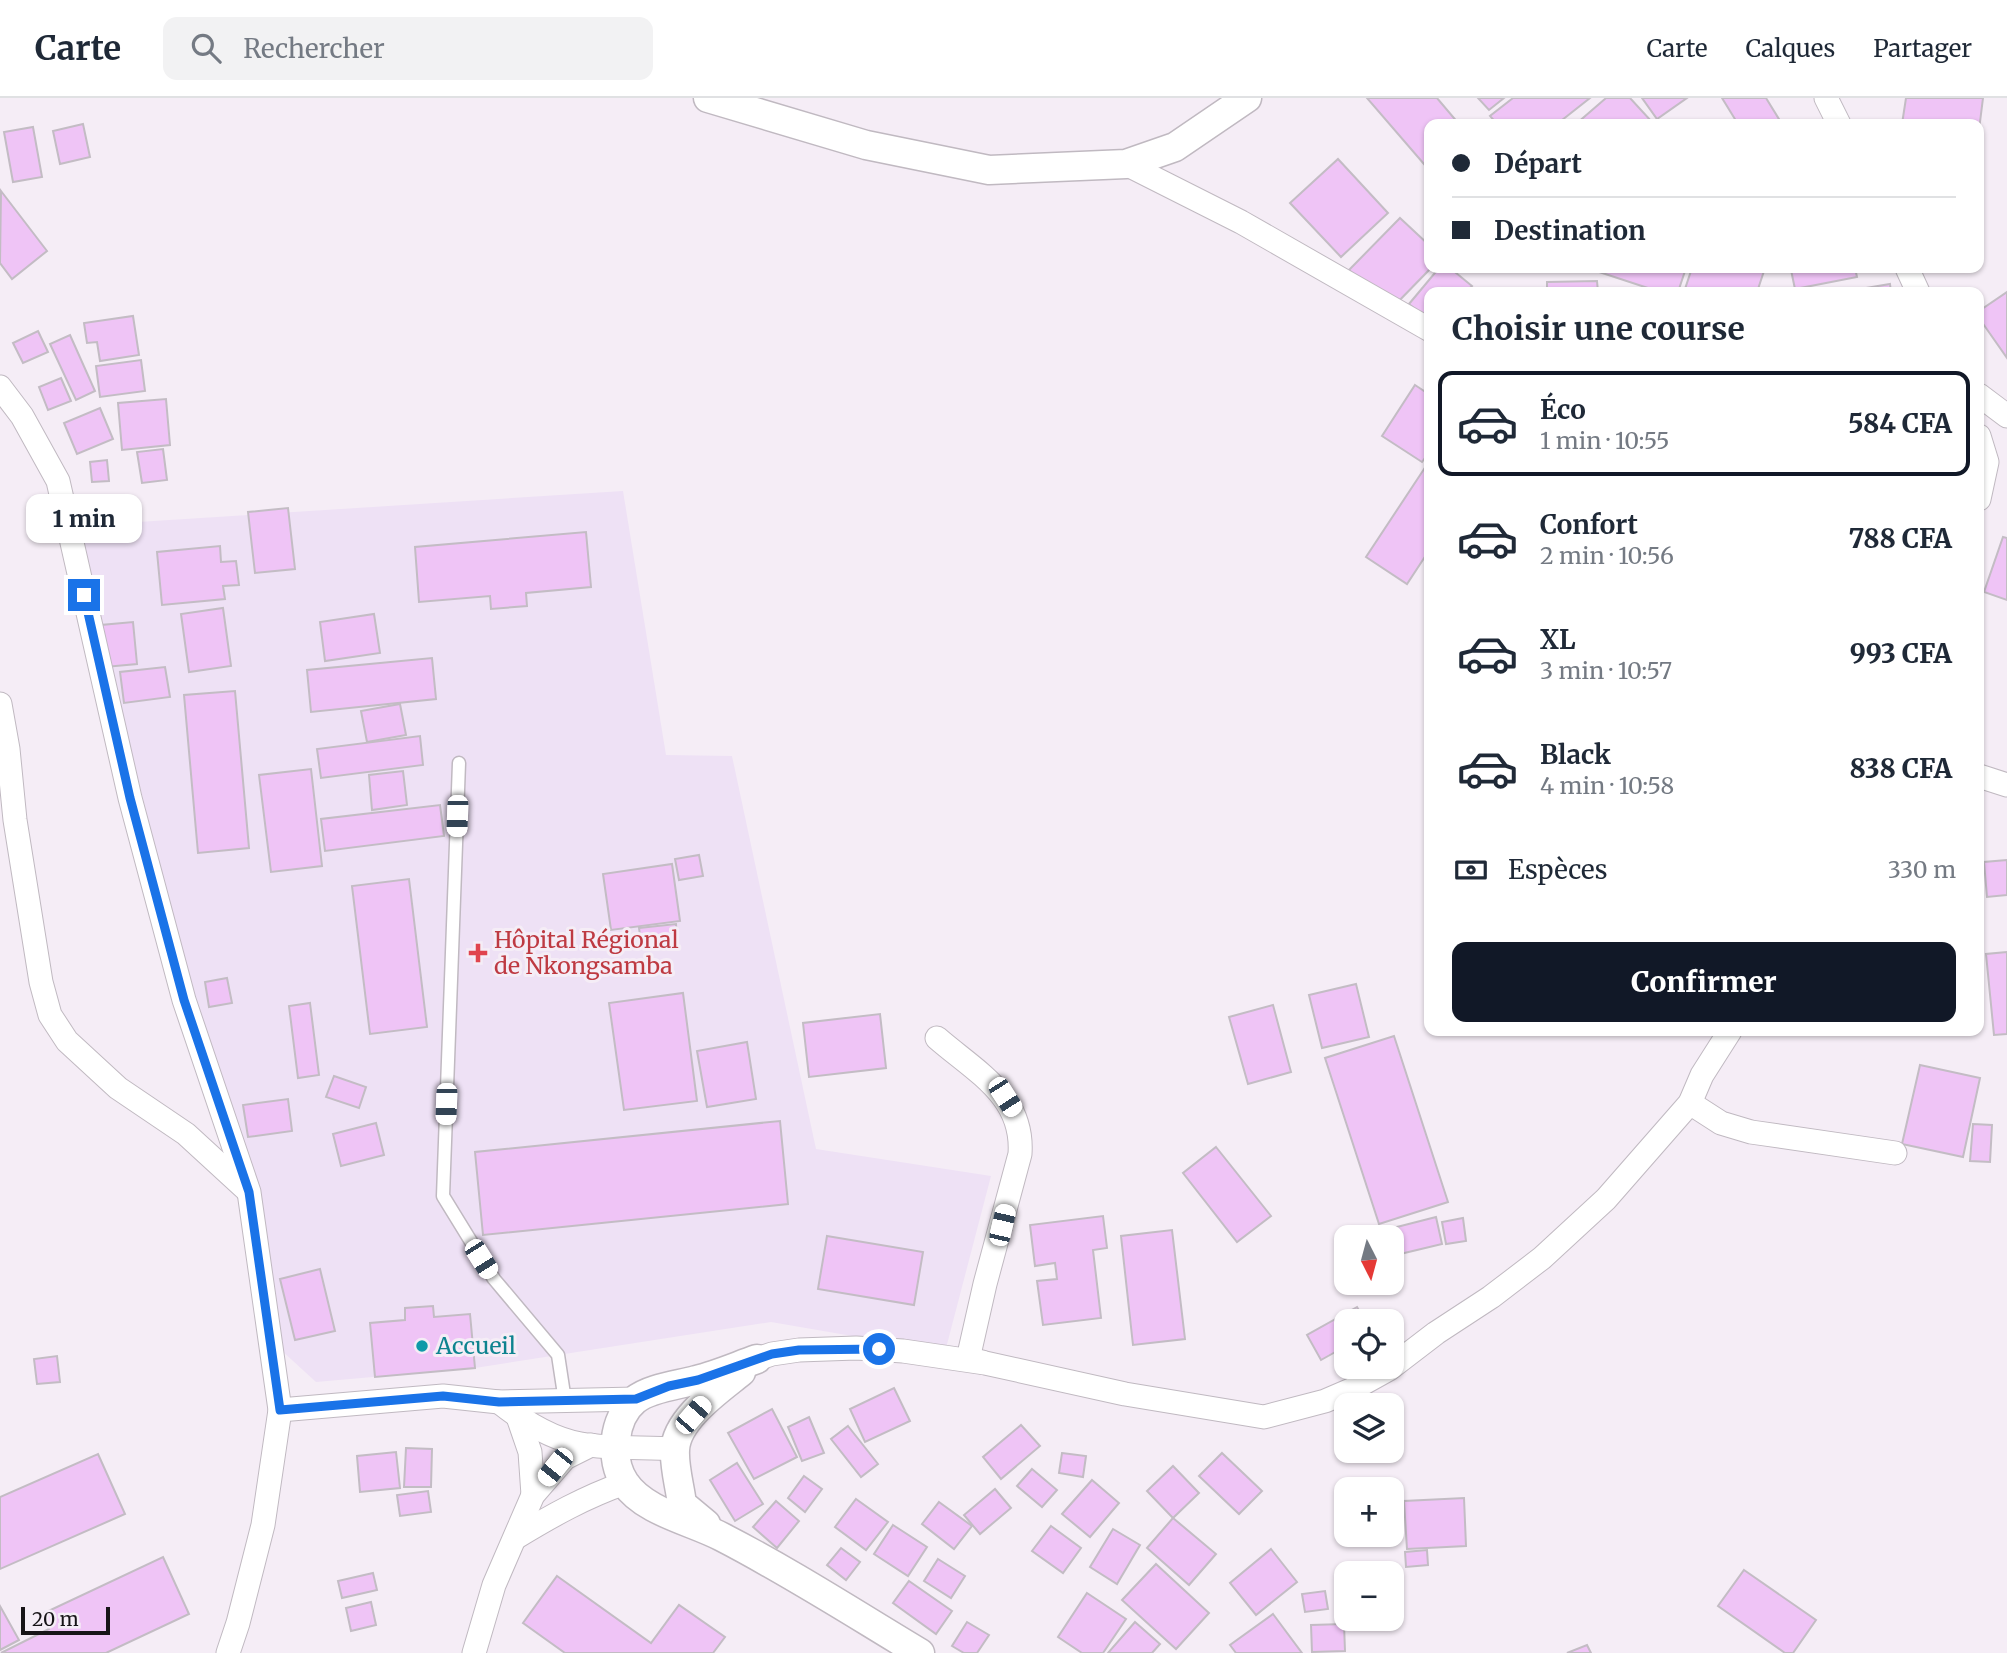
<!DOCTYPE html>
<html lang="fr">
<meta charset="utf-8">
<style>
body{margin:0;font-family:Merriweather,serif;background:#f2f2f3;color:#1f2937;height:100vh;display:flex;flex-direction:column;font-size:26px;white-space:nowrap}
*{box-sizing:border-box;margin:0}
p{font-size:23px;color:#747a83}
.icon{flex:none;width:38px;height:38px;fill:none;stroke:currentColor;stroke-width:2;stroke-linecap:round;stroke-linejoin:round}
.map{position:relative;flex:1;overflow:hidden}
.details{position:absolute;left:1424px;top:189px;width:560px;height:749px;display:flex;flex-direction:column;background:#fff;border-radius:14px;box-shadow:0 2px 5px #0004}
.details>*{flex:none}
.guide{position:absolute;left:1424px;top:21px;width:560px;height:154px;border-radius:14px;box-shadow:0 2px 5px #0004;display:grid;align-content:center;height:154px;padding:0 28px;background:#fff}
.needle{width:46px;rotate:174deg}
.buttons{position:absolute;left:1334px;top:1127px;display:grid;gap:14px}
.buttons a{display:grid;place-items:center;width:70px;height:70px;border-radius:14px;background:#fff;box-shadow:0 2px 5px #0004;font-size:35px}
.scale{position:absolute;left:21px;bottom:18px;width:89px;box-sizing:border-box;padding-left:7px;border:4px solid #171417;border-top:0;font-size:19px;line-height:24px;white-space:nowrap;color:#171417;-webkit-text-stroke:5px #f5edf6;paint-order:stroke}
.end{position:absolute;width:32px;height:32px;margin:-16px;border:9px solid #1a73e8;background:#fff;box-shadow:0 0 0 4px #fff}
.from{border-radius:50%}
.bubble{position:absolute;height:49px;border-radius:14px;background:#fff;box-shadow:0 2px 5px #0004;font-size:23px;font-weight:800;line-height:49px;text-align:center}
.car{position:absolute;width:21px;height:42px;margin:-21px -10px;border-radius:9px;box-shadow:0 0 5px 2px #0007;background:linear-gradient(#fff 24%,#345 0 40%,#fff 0 76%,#345 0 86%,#fff 0)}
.guide b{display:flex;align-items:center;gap:24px;height:66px;font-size:26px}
.guide b+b{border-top:2px solid #e0e1e3}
.guide i{width:18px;height:18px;background:#1f2937}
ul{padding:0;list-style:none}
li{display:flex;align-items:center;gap:21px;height:105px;margin:0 14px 10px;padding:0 14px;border:4px solid transparent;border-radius:14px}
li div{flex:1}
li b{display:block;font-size:26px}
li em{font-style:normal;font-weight:800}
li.on{border-color:#111827}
li>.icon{width:63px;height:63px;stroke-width:1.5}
h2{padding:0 28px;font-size:32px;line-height:84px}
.pay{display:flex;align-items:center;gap:18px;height:77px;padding:0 28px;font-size:26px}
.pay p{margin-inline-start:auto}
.action{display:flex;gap:14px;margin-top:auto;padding:14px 28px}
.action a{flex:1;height:80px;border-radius:14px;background:#111827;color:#fff;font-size:28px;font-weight:800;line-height:80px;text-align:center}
header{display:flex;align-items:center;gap:42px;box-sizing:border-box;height:98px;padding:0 35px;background:#fff;border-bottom:2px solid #e0e1e3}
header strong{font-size:33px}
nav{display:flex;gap:38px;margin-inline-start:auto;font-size:24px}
.search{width:490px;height:63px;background:#f2f2f3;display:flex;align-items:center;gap:18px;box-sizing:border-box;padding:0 24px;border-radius:14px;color:#747a83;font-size:26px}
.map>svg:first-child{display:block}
.medical{fill:#eee1f5}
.building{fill:#efc4f6;stroke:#c3bcc4;stroke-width:2}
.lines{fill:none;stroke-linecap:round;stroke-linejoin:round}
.service-casing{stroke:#c0b9c1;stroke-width:15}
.minor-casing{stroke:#c0b9c1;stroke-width:25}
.tertiary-casing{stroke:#c0b9c1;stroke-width:31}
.service{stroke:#fff;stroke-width:12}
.minor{stroke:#fff;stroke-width:23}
.tertiary{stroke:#fff;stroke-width:28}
.route{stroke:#1a73e8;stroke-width:9}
.health-dot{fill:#e0444e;stroke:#f5edf6;stroke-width:2.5}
.culture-dot{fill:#0f9aa8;stroke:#f5edf6;stroke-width:2.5}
.labels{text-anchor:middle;stroke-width:6;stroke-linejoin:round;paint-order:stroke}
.health-label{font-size:23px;fill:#be3a42;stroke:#f5edf6;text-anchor:start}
.culture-label{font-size:23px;fill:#0d838f;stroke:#f5edf6;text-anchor:start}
</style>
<header>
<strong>Carte</strong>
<div class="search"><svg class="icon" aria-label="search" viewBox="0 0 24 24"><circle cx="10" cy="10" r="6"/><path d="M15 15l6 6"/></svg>Rechercher</div>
<nav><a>Carte</a><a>Calques</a><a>Partager</a></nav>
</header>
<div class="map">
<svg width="2007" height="1555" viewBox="0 0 2007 1555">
<rect width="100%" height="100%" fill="#f5edf6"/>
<path class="medical" d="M 623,393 L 666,657 L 732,658 L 816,1051 L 991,1078 L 945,1254 L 771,1224 L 475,1270 L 316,1284 L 281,1252 L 75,428 Z"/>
<g class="building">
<path d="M 1367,0 L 1437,0 L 1459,26 L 1430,26 L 1430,73 Z"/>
<path d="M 1478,0 L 1504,0 L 1489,12 Z"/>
<path d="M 1513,0 L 1590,0 L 1557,26 L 1497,26 L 1490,18 Z"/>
<path d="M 1606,0 L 1630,0 L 1653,25 L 1576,26 Z"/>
<path d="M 1642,0 L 1687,0 L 1657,21 Z"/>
<path d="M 1722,0 L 1766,0 L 1782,26 L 1738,26 Z"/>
<path d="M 1906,0 L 1983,0 L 1979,32 L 1979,26 L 1902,26 Z"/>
<path d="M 83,26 L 90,59 L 60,66 L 53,33 Z"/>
<path d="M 33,29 L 42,79 L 13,84 L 4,34 Z"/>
<path d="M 1338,61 L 1388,115 L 1341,159 L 1290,105 Z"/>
<path d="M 1,93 L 47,153 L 12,181 L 0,165 Z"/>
<path d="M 1400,120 L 1430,148 L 1431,170 L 1391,211 L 1349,172 Z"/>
<path d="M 1439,170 L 1450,170 L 1472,188 L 1466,194 L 1430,194 L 1430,224 L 1409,206 Z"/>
<path d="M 1587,170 L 1686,170 L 1678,194 L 1660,194 Z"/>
<path d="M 1692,170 L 1765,170 L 1757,194 L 1693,194 L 1685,191 Z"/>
<path d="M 1802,170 L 1855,170 L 1857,179 L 1795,191 L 1791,172 Z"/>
<path d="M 1597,183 L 1598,194 L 1547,194 L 1547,184 Z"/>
<path d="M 1890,186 L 1891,194 L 1850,194 L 1849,193 Z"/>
<path d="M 2007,194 L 2007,260 L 1979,220 L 1979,213 Z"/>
<path d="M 133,218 L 139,257 L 100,263 L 97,244 L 87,245 L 84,225 Z"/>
<path d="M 38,233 L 48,254 L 23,265 L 13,245 Z"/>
<path d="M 70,237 L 95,293 L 76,302 L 50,246 Z"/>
<path d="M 141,262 L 145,293 L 100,299 L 96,268 Z"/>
<path d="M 61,280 L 71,303 L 48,312 L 39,289 Z"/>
<path d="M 1415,287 L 1430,297 L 1430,353 L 1422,364 L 1382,338 Z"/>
<path d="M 166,301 L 170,347 L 122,352 L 118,305 Z"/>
<path d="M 100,310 L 113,341 L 77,356 L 64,325 Z"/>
<path d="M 163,351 L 167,382 L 142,385 L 137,354 Z"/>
<path d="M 107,362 L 109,383 L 92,384 L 90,364 Z"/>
<path d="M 1430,362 L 1430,451 L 1407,486 L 1366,459 Z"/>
<path d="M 288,410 L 295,471 L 255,475 L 248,414 Z"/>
<path d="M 586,434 L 591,489 L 526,495 L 527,508 L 491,511 L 490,498 L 419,504 L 415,449 Z"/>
<path d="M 2003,439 L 2007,440 L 2007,502 L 1984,494 Z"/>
<path d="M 220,448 L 221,464 L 236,463 L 239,487 L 223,488 L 225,501 L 162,507 L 157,454 Z"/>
<path d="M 223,510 L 231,568 L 189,574 L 181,516 Z"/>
<path d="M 374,516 L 380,555 L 325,563 L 320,524 Z"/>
<path d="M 133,524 L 137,566 L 105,569 L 101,527 Z"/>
<path d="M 432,560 L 436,601 L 311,614 L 307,572 Z"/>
<path d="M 165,569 L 170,599 L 124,605 L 120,574 Z"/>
<path d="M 235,593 L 249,750 L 198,755 L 184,597 Z"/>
<path d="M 400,606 L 406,637 L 367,644 L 361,613 Z"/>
<path d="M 420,638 L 423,667 L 321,680 L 317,651 Z"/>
<path d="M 311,671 L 322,768 L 271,774 L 259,677 Z"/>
<path d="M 403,673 L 407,707 L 372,712 L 369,677 Z"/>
<path d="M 440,707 L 444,738 L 325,753 L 321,721 Z"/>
<path d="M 699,757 L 703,778 L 679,782 L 675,761 Z"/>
<path d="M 2007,762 L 2007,797 L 1987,799 L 1984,764 Z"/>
<path d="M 672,766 L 680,823 L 611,832 L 603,776 Z"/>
<path d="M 409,781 L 427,929 L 370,936 L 352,788 Z"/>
<path d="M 676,826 L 677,840 L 641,844 L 639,830 Z"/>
<path d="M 2007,854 L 2007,936 L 1994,937 L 1986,856 Z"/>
<path d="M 227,880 L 232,905 L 209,909 L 205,884 Z"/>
<path d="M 1356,886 L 1369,939 L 1322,950 L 1309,897 Z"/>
<path d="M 683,895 L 697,1003 L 624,1012 L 609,905 Z"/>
<path d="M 310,905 L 319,977 L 298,980 L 289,908 Z"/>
<path d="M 1273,907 L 1291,974 L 1248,986 L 1229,919 Z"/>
<path d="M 880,916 L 886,970 L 809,979 L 803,925 Z"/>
<path d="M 1394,938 L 1448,1104 L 1379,1126 L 1325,960 Z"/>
<path d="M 747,944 L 756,1001 L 707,1009 L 697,953 Z"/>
<path d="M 1920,967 L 1980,980 L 1963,1059 L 1902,1046 Z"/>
<path d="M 334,978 L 366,989 L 359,1010 L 326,999 Z"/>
<path d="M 288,1001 L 292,1033 L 248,1039 L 243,1007 Z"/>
<path d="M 780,1023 L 788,1106 L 483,1137 L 475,1054 Z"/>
<path d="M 376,1025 L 384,1057 L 341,1068 L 333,1036 Z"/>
<path d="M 1973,1026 L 1992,1027 L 1990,1064 L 1970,1063 Z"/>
<path d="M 1216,1049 L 1271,1118 L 1237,1144 L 1183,1075 Z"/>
<path d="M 1103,1118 L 1107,1150 L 1093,1152 L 1101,1220 L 1043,1227 L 1037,1183 L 1057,1181 L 1055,1165 L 1035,1168 L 1030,1127 Z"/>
<path d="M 1436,1119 L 1442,1146 L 1396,1157 L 1389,1131 Z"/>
<path d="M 1463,1120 L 1466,1143 L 1446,1146 L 1442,1124 Z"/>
<path d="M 1172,1132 L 1185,1241 L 1133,1247 L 1121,1138 Z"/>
<path d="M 1383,1132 L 1384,1139 L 1371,1139 L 1371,1133 Z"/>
<path d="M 827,1138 L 923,1154 L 914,1207 L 818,1191 Z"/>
<path d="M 320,1171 L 335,1233 L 295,1242 L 280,1181 Z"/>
<path d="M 433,1208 L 434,1219 L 470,1216 L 475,1270 L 375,1279 L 370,1225 L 405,1222 L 405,1210 Z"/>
<path d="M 1357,1209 L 1365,1223 L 1346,1223 L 1346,1248 L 1321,1262 L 1307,1237 Z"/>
<path d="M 57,1258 L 60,1284 L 37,1286 L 34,1261 Z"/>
<path d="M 894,1290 L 910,1323 L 865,1344 L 850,1311 Z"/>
<path d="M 772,1311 L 797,1359 L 754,1381 L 728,1335 Z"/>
<path d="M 809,1319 L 824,1355 L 802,1363 L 788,1329 Z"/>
<path d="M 1021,1327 L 1040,1348 L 1001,1381 L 983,1359 Z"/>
<path d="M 848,1328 L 878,1366 L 861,1379 L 831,1341 Z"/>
<path d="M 406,1350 L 432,1351 L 431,1389 L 404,1389 Z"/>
<path d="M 396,1354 L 400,1390 L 360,1394 L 357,1358 Z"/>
<path d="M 1062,1355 L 1086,1358 L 1083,1379 L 1059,1375 Z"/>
<path d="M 1222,1355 L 1262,1393 L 1239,1416 L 1199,1378 Z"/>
<path d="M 98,1356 L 125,1416 L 0,1471 L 0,1399 Z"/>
<path d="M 737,1365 L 763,1406 L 735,1423 L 710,1382 Z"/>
<path d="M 1173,1368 L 1199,1395 L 1173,1420 L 1147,1393 Z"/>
<path d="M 1032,1371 L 1057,1392 L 1042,1409 L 1017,1388 Z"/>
<path d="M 804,1378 L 822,1391 L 805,1414 L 788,1400 Z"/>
<path d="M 1092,1382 L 1119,1405 L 1090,1439 L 1062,1416 Z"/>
<path d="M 995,1391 L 1011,1410 L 980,1436 L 964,1417 Z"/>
<path d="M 428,1393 L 431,1414 L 400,1418 L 397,1397 Z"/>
<path d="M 1464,1400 L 1466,1448 L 1407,1451 L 1404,1403 Z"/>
<path d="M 856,1401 L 888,1424 L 866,1452 L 835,1429 Z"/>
<path d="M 776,1403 L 799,1423 L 777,1450 L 753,1429 Z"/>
<path d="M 939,1404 L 972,1428 L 954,1451 L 922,1426 Z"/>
<path d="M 1173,1420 L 1216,1456 L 1189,1487 L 1147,1450 Z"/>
<path d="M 893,1427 L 927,1449 L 908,1478 L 874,1456 Z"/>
<path d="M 1051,1428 L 1081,1450 L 1063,1475 L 1032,1453 Z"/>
<path d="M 1113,1431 L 1140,1447 L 1117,1486 L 1090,1469 Z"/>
<path d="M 841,1450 L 860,1464 L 846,1482 L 827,1467 Z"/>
<path d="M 1271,1451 L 1297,1484 L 1256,1517 L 1230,1485 Z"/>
<path d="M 1427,1452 L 1428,1467 L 1406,1469 L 1405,1454 Z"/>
<path d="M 163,1459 L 189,1516 L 106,1555 L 1,1555 L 49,1531 L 42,1516 Z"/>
<path d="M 938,1461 L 965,1478 L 951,1500 L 924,1483 Z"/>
<path d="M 1156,1466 L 1209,1515 L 1176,1551 L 1122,1502 Z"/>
<path d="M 1744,1472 L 1816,1522 L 1793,1555 L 1785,1555 L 1718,1508 Z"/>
<path d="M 373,1475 L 377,1492 L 342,1500 L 338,1483 Z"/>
<path d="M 557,1478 L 651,1545 L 679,1507 L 725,1539 L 713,1555 L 565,1555 L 523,1525 Z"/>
<path d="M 909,1483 L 952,1513 L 936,1536 L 893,1505 Z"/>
<path d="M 1325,1493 L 1328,1511 L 1305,1514 L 1302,1496 Z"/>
<path d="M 1087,1495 L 1126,1521 L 1103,1555 L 1082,1555 L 1058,1539 Z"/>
<path d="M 371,1504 L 376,1527 L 351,1533 L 346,1510 Z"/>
<path d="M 0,1508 L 19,1542 L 0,1552 Z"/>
<path d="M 1273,1516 L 1302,1555 L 1236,1555 L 1230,1547 Z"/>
<path d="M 967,1524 L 989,1537 L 977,1555 L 964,1555 L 952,1548 Z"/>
<path d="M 1135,1524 L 1160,1546 L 1152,1555 L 1108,1555 Z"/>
<path d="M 1344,1526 L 1345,1553 L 1312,1554 L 1311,1527 Z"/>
<path d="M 1587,1547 L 1591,1555 L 1567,1555 Z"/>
</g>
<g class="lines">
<g class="service-casing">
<path id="service" d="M 459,665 L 443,1098 L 494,1181 L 558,1257 L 565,1303"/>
</g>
<g class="minor-casing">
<g id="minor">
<path d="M 1826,0 L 1839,26"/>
<path d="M 1126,66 L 1241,124 L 1430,232"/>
<path d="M 1907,170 L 1918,194"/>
<path d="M 0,289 L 22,318 L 58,383 L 130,700 L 184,902 L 249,1094 L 280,1312 L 263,1427 L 238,1525 L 228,1555"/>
<path d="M 1979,297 L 2007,318"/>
<path d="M 1979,338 L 1987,364 L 1979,401"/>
<path d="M 0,606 L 8,651 L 15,722 L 41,884 L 50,917 L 67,943 L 118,990 L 186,1036 L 247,1092"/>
<path d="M 1979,678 L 2007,687"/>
<path d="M 937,940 C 976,974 1024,998 1020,1056 L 985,1186 L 968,1261 L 982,1264"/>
<path d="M 1690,1005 L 1721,1025 L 1751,1034 L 1895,1055"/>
<path d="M 757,1261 L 772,1256 L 799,1252 L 856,1250 L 903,1253 L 985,1265 L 1125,1296 L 1264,1319 L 1325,1303 L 1353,1291 L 1389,1271 L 1436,1235 L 1491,1199 L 1542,1160 L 1606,1101 L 1690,1005 L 1702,977 L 1730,933"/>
<path d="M 499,1304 C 523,1323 551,1341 581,1346 C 611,1351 644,1349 675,1351"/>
<path d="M 280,1312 L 443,1298 L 499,1304 L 636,1301"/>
<path d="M 518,1319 L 530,1354 L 533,1397"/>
<path d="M 515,1440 C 551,1418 585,1399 625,1385"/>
<path d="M 474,1555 L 494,1487 L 533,1397 L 565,1360 L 591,1347"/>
</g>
</g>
<g class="tertiary-casing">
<g id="tertiary">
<path d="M 708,0 L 866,47 L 989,72 L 1126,66 L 1175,49 L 1247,0"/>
<path d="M 757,1261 C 737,1268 717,1277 696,1282 C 679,1287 649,1290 635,1302 C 613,1320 609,1362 625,1385 C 644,1414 692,1423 722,1439 C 790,1474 855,1516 920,1555"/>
<path d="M 706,1426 L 682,1406 C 680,1389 674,1369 675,1352 C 676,1321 719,1292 741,1274"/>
</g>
</g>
<use href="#service" class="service"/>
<use href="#minor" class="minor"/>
<use href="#tertiary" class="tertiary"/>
</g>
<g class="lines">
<path class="route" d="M 84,497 L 130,700 L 184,902 L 249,1094 L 280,1312 L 443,1298 L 499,1304 L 636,1301 L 669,1288 L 698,1282 L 772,1256 L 799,1252 L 879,1251"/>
</g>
<path class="health-dot" d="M474.5 844.5h7v7h7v7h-7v7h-7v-7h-7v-7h7z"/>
<circle class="culture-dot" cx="422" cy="1248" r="7"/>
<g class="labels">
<g class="health-label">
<text x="494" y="850">Hôpital Régional<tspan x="494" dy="26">de Nkongsamba</tspan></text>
</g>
<g class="culture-label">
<text x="436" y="1256">Accueil</text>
</g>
</g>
</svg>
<div class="buttons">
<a><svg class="needle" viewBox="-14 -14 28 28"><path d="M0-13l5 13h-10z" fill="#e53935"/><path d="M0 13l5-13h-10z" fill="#747a83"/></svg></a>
<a><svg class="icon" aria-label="locate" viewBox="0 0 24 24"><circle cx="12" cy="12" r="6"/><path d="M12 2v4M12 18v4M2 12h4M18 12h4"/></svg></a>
<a><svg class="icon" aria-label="layers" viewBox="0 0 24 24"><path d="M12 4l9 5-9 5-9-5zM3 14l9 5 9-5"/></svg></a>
<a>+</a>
<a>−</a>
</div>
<div class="scale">20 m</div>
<i class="end from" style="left:879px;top:1251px"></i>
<i class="end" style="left:84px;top:497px"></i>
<div class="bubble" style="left:26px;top:396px;width:116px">1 min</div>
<i class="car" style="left:457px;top:718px;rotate:182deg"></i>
<i class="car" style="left:1005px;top:999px;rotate:147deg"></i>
<i class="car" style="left:446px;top:1006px;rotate:182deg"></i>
<i class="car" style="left:1002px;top:1127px;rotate:13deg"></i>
<i class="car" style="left:481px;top:1161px;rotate:148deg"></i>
<i class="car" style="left:693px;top:1317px;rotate:41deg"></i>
<i class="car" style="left:555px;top:1369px;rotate:219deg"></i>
<div class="guide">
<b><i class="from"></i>Départ</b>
<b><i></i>Destination</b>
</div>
<section class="details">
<h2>Choisir une course</h2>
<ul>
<li class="on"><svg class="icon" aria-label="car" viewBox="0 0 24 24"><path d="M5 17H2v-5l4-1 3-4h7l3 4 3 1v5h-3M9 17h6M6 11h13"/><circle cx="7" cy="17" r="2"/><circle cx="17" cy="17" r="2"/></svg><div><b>Éco</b><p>1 min · 10:55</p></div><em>584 CFA</em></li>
<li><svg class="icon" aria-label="car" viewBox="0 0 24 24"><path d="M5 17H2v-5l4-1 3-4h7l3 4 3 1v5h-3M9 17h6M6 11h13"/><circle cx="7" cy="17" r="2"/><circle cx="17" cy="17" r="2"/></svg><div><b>Confort</b><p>2 min · 10:56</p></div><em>788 CFA</em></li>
<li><svg class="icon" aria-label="car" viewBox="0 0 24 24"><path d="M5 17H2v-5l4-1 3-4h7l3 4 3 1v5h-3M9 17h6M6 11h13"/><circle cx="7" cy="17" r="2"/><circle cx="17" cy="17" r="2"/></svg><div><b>XL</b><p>3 min · 10:57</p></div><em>993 CFA</em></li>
<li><svg class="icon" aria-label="car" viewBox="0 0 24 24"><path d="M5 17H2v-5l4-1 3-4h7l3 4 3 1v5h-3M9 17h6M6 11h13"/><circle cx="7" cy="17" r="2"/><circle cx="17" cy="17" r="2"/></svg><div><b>Black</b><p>4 min · 10:58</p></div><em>838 CFA</em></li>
</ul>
<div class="pay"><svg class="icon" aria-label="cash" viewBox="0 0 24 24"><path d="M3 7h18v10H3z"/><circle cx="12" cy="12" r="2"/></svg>Espèces<p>330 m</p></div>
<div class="action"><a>Confirmer</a></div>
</section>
</div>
